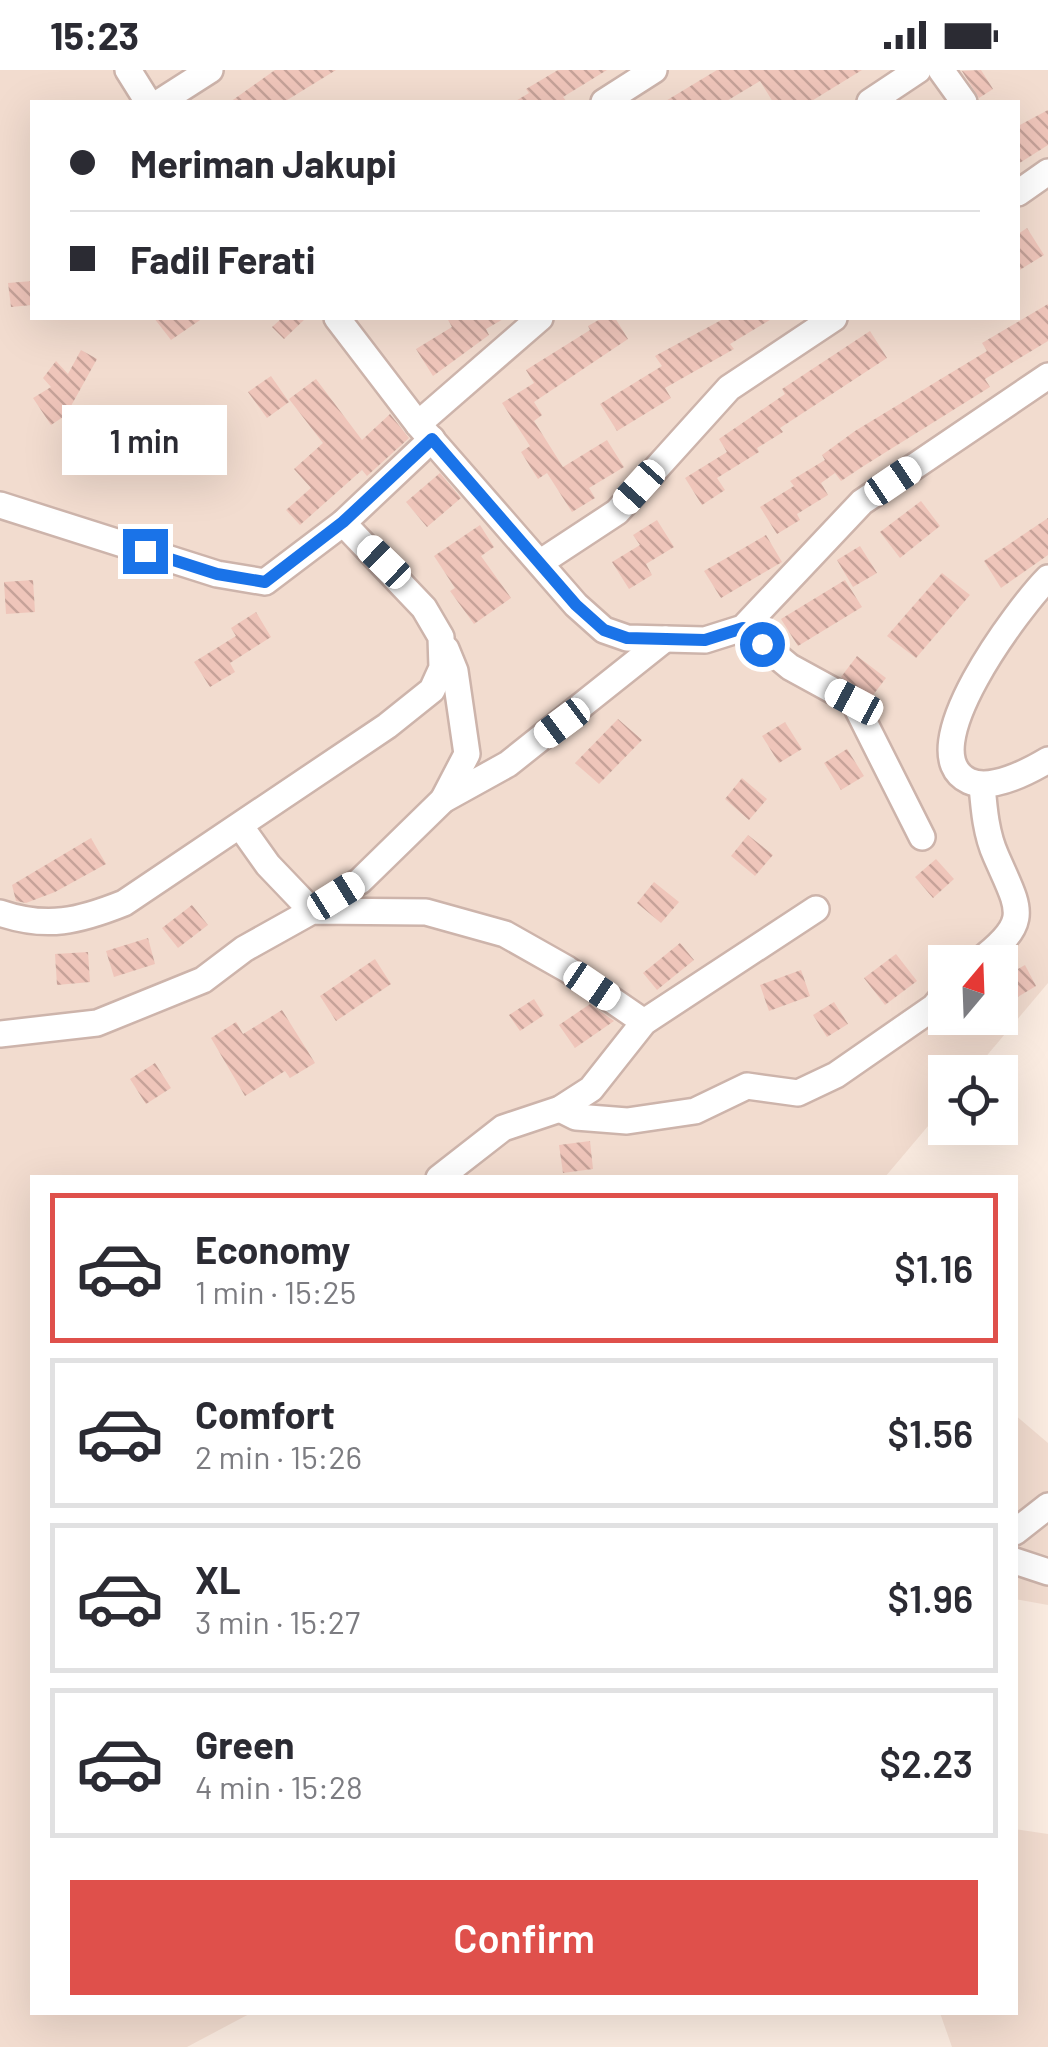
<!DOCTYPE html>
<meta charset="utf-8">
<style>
body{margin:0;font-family:Barlow,sans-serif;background:#f7f7f7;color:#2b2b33;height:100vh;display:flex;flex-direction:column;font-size:38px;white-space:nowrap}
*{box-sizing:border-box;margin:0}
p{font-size:32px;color:#7c7c81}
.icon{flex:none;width:55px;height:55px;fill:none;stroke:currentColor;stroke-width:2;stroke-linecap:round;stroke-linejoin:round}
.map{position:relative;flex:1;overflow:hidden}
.side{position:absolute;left:30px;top:1105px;width:988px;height:840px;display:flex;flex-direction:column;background:#fff;border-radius:0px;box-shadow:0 10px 40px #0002}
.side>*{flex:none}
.top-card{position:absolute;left:30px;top:30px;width:990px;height:220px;border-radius:0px;box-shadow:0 10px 40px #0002;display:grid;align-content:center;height:220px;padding:0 40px;background:#fff}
.needle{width:65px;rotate:19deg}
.tools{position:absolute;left:928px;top:875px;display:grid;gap:20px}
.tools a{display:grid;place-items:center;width:90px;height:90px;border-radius:0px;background:#fff;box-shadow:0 10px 40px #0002;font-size:50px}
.end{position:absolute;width:45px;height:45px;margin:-22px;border:12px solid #1a73e8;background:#fff;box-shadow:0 0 0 5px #fff}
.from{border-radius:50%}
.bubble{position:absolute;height:70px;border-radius:0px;background:#fff;box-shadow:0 10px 40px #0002;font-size:32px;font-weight:600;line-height:70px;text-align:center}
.car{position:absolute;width:30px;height:60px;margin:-30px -15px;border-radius:12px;box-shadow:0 0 8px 2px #0007;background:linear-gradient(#fff 24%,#345 0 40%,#fff 0 76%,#345 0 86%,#fff 0)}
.top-card b{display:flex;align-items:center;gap:35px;height:95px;font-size:38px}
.top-card b+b{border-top:2px solid #e1e1e2}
.top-card i{width:25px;height:25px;background:#2b2b33}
ul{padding:18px 0 0;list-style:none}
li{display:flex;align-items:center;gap:30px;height:150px;margin:0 20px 15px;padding:0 20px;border:5px solid #e1e1e2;border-radius:0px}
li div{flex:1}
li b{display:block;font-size:38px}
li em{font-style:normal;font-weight:600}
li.on{border-color:#df504b}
li>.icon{width:90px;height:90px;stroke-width:1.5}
.action{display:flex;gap:20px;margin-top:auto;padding:20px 40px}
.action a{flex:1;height:115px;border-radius:0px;background:#df504b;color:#fff;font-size:40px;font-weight:600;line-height:115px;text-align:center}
.status{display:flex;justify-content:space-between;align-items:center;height:70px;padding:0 50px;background:#fff;direction:ltr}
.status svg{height:28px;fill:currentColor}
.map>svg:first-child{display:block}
.residential{fill:#f2dccf;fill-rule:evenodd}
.building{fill:url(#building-back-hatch)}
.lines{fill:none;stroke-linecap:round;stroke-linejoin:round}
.minor-casing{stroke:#cdb4ab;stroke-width:30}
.minor{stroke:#fff;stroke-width:25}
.route{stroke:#1a73e8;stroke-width:12}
</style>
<div class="status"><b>15:23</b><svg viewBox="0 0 49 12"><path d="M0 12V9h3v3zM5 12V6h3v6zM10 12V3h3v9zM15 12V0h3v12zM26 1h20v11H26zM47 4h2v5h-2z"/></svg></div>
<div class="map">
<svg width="1048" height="1977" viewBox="0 0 1048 1977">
<defs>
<pattern id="building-back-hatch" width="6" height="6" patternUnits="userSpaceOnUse" patternTransform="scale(2.5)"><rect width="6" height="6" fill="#efc5ba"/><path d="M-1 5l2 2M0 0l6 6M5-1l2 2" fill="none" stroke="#c6a299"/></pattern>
</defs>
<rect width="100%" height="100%" fill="#fbece1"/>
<g class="residential">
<path d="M 0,0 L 1048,0 L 1048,913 L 973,1002 L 945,1002 L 945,1036 L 885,1107 L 32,1108 L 32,1942 L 251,1943 L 187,1977 L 0,1977 ZM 32,32 L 1018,32 L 1018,248 L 32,248 ZM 945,892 L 1000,892 L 1000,948 L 945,948 Z"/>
<path d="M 1015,1345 L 1048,1373 L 1048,1535 L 1015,1529 Z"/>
<path d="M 1015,1759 L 1048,1764 L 1048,1977 L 952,1977 L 940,1943 L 1015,1942 Z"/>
</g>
<g class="building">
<path d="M 275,0 L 336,0 L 284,32 L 230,32 Z"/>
<path d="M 558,0 L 607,0 L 563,27 L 567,32 L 514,32 L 529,23 L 526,19 Z"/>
<path d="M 717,0 L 862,0 L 810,32 L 773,32 L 760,11 L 725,32 L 664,32 Z"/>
<path d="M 981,0 L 993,19 L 979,28 L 962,1 Z"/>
<path d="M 1048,40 L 1048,75 L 1018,94 L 1018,56 Z"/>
<path d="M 1027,158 L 1044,185 L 1018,201 L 1018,164 Z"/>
<path d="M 32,211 L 32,235 L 11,237 L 8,213 Z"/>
<path d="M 1048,234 L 1048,271 L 985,309 L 990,317 L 862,397 L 841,411 L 835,403 L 821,413 L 828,425 L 797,444 L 800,450 L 777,464 L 760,437 L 794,416 L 790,411 L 825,390 L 822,385 L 855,361 L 987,281 L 982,273 Z"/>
<path d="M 154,248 L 203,248 L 171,270 Z"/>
<path d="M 282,248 L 306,248 L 284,269 L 272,257 Z"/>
<path d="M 447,248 L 505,248 L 486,259 L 489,265 L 433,306 L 416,279 L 452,257 Z"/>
<path d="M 602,248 L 615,248 L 628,269 L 534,332 L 542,345 L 534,351 L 563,397 L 607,370 L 624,397 L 589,418 L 595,428 L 572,442 L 547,403 L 538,409 L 521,382 L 530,376 L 502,333 L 534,313 L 526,300 L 590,260 L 588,256 Z"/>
<path d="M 725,248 L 773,248 L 730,274 L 734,279 L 665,318 L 671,328 L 617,361 L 600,334 L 662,296 L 655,286 Z"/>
<path d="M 870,261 L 887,288 L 780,358 L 783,362 L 757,378 L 759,382 L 717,408 L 725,420 L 702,435 L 685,408 L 727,382 L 719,369 L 785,324 L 782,319 Z"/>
<path d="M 81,280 L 97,289 L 66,345 L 51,355 L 33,328 L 51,317 L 43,308 L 56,291 L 68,304 Z"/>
<path d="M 271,306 L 289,332 L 267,348 L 248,322 Z"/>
<path d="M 316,309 L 362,370 L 390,344 L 409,368 L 367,406 L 362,400 L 300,455 L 286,440 L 311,418 L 294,399 L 323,373 L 289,329 Z"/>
<path d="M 440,403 L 461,428 L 427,457 L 406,432 Z"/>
<path d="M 921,431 L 940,456 L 900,488 L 880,462 Z"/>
<path d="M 1048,448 L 1048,485 L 1001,518 L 984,491 Z"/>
<path d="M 657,450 L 674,477 L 646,494 L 652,505 L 629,519 L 612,492 L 640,475 L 633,465 Z"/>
<path d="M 480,455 L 494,477 L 481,486 L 511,528 L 474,554 L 450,521 L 455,518 L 434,486 Z"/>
<path d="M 766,465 L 782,492 L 721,528 L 704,501 Z"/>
<path d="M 860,476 L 877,503 L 853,517 L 837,490 Z"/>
<path d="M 942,503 L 970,525 L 916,588 L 887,566 Z"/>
<path d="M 33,510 L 35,542 L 6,544 L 4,512 Z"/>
<path d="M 845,510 L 862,537 L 798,576 L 781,549 Z"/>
<path d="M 256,542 L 271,567 L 230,593 L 235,602 L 210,617 L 194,592 L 236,566 L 231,558 Z"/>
<path d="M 857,586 L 886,608 L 870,629 L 841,607 Z"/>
<path d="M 618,649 L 642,670 L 599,714 L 575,693 Z"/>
<path d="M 785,652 L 802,679 L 779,693 L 762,666 Z"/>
<path d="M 847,679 L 864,706 L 841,720 L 824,693 Z"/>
<path d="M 742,708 L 767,729 L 749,750 L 725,729 Z"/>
<path d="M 748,765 L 773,785 L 755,806 L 731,786 Z"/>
<path d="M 91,768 L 106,794 L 55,822 L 26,833 L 16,831 L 12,815 Z"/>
<path d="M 936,789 L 954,809 L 933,828 L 915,807 Z"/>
<path d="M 654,812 L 679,832 L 661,853 L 637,833 Z"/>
<path d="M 192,835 L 208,855 L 178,878 L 162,858 Z"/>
<path d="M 148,868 L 155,894 L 114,907 L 106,881 Z"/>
<path d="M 680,873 L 694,890 L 657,920 L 643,903 Z"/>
<path d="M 88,882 L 90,912 L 57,915 L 55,884 Z"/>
<path d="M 896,884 L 917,911 L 885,935 L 864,908 Z"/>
<path d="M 375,889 L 391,914 L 336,951 L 320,926 Z"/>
<path d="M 1025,895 L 1036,916 L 1011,931 L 1000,909 Z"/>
<path d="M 801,900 L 810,926 L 769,941 L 760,915 Z"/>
<path d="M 534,929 L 544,945 L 520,961 L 509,945 Z"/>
<path d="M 834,932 L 848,954 L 827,967 L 813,945 Z"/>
<path d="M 590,934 L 614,951 L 575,978 L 559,955 Z"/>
<path d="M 282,940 L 315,993 L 290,1008 L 285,1001 L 245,1026 L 211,968 L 236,952 L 243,964 Z"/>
<path d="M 155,993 L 171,1018 L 146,1034 L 130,1009 Z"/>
<path d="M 590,1071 L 593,1099 L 563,1103 L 559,1075 Z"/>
</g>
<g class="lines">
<g class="minor-casing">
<g id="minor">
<path d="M 128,0 L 148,32"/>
<path d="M 941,0 L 964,32"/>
<path d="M 160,32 L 210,0"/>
<path d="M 604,32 L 654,0"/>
<path d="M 870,32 L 918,0"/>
<path d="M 1018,123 L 1048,102"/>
<path d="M 337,248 L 418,354 L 576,535 L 604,560 L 627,568 L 705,570 L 743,558 L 862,432 L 1048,306"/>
<path d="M 418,354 L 540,248"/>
<path d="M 0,435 L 217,504 L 265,512 L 343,453 L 432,369"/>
<path d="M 541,492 L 617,442 L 729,318 L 834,248"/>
<path d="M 1048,508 C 1020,536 908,683 969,711 C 991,721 1028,702 1048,690"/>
<path d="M 743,558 L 790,597 L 854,632 L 922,767"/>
<path d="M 443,730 L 467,684 L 455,601 L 446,579"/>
<path d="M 241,757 L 268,795 L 312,841 L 360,811 L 443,730 L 508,694 L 665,569"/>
<path d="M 0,843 C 47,859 79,851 124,833 L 387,656 L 432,620 L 442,598 L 441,567 L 424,538 L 343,453"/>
<path d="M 978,892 C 1032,851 1020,841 996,786 C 986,764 984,739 982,715"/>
<path d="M 0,964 L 97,953 L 203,910 L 244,879 L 312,841 L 426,842 L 505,864 L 567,899 L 644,952"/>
<path d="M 560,1039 L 576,1047 L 627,1051 L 695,1041 L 747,1016 L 798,1023 L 836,1005 L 934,937 L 945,924"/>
<path d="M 439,1108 L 503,1058 L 560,1039 L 591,1019 L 644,952 L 816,839"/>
<path d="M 1015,1462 L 1048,1436"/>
<path d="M 1015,1491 L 1048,1502"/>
</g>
</g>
<use href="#minor" class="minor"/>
</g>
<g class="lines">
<path class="route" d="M 145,481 L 217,504 L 265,512 L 343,452 L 432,369 L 576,535 L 604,560 L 627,568 L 705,570 L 743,558 L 762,574"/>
</g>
</svg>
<div class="tools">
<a><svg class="needle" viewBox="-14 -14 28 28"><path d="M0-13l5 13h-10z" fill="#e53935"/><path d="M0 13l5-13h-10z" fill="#7c7c81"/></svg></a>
<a><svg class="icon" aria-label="locate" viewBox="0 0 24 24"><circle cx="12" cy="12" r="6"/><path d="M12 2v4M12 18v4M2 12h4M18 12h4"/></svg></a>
</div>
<i class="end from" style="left:762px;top:574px"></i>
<i class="end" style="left:145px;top:481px"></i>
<div class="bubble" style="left:62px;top:335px;width:165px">1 min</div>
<i class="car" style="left:893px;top:411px;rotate:56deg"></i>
<i class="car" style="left:639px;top:417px;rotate:222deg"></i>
<i class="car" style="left:384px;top:492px;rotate:314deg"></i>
<i class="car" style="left:854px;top:632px;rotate:298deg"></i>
<i class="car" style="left:562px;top:653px;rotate:233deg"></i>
<i class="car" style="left:336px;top:826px;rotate:58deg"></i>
<i class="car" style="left:592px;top:916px;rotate:124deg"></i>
<div class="top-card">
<b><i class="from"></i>Meriman Jakupi</b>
<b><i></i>Fadil Ferati</b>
</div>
<section class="side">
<ul>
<li class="on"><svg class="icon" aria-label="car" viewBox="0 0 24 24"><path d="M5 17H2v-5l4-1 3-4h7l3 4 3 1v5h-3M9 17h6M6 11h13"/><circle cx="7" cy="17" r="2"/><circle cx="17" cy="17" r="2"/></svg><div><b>Economy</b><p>1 min · 15:25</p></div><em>$1.16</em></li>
<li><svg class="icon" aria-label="car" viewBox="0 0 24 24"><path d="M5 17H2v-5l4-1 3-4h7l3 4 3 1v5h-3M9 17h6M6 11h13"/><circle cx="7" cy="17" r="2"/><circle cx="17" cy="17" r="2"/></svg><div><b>Comfort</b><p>2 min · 15:26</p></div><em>$1.56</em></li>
<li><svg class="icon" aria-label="car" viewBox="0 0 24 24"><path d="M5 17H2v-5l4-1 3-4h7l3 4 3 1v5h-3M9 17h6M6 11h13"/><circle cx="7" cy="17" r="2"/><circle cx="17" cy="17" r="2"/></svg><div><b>XL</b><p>3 min · 15:27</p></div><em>$1.96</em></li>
<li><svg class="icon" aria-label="car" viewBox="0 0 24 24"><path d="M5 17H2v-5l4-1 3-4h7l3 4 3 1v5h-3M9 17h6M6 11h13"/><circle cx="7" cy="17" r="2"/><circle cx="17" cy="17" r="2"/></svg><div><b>Green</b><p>4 min · 15:28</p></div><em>$2.23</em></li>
</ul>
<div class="action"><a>Confirm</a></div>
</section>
</div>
